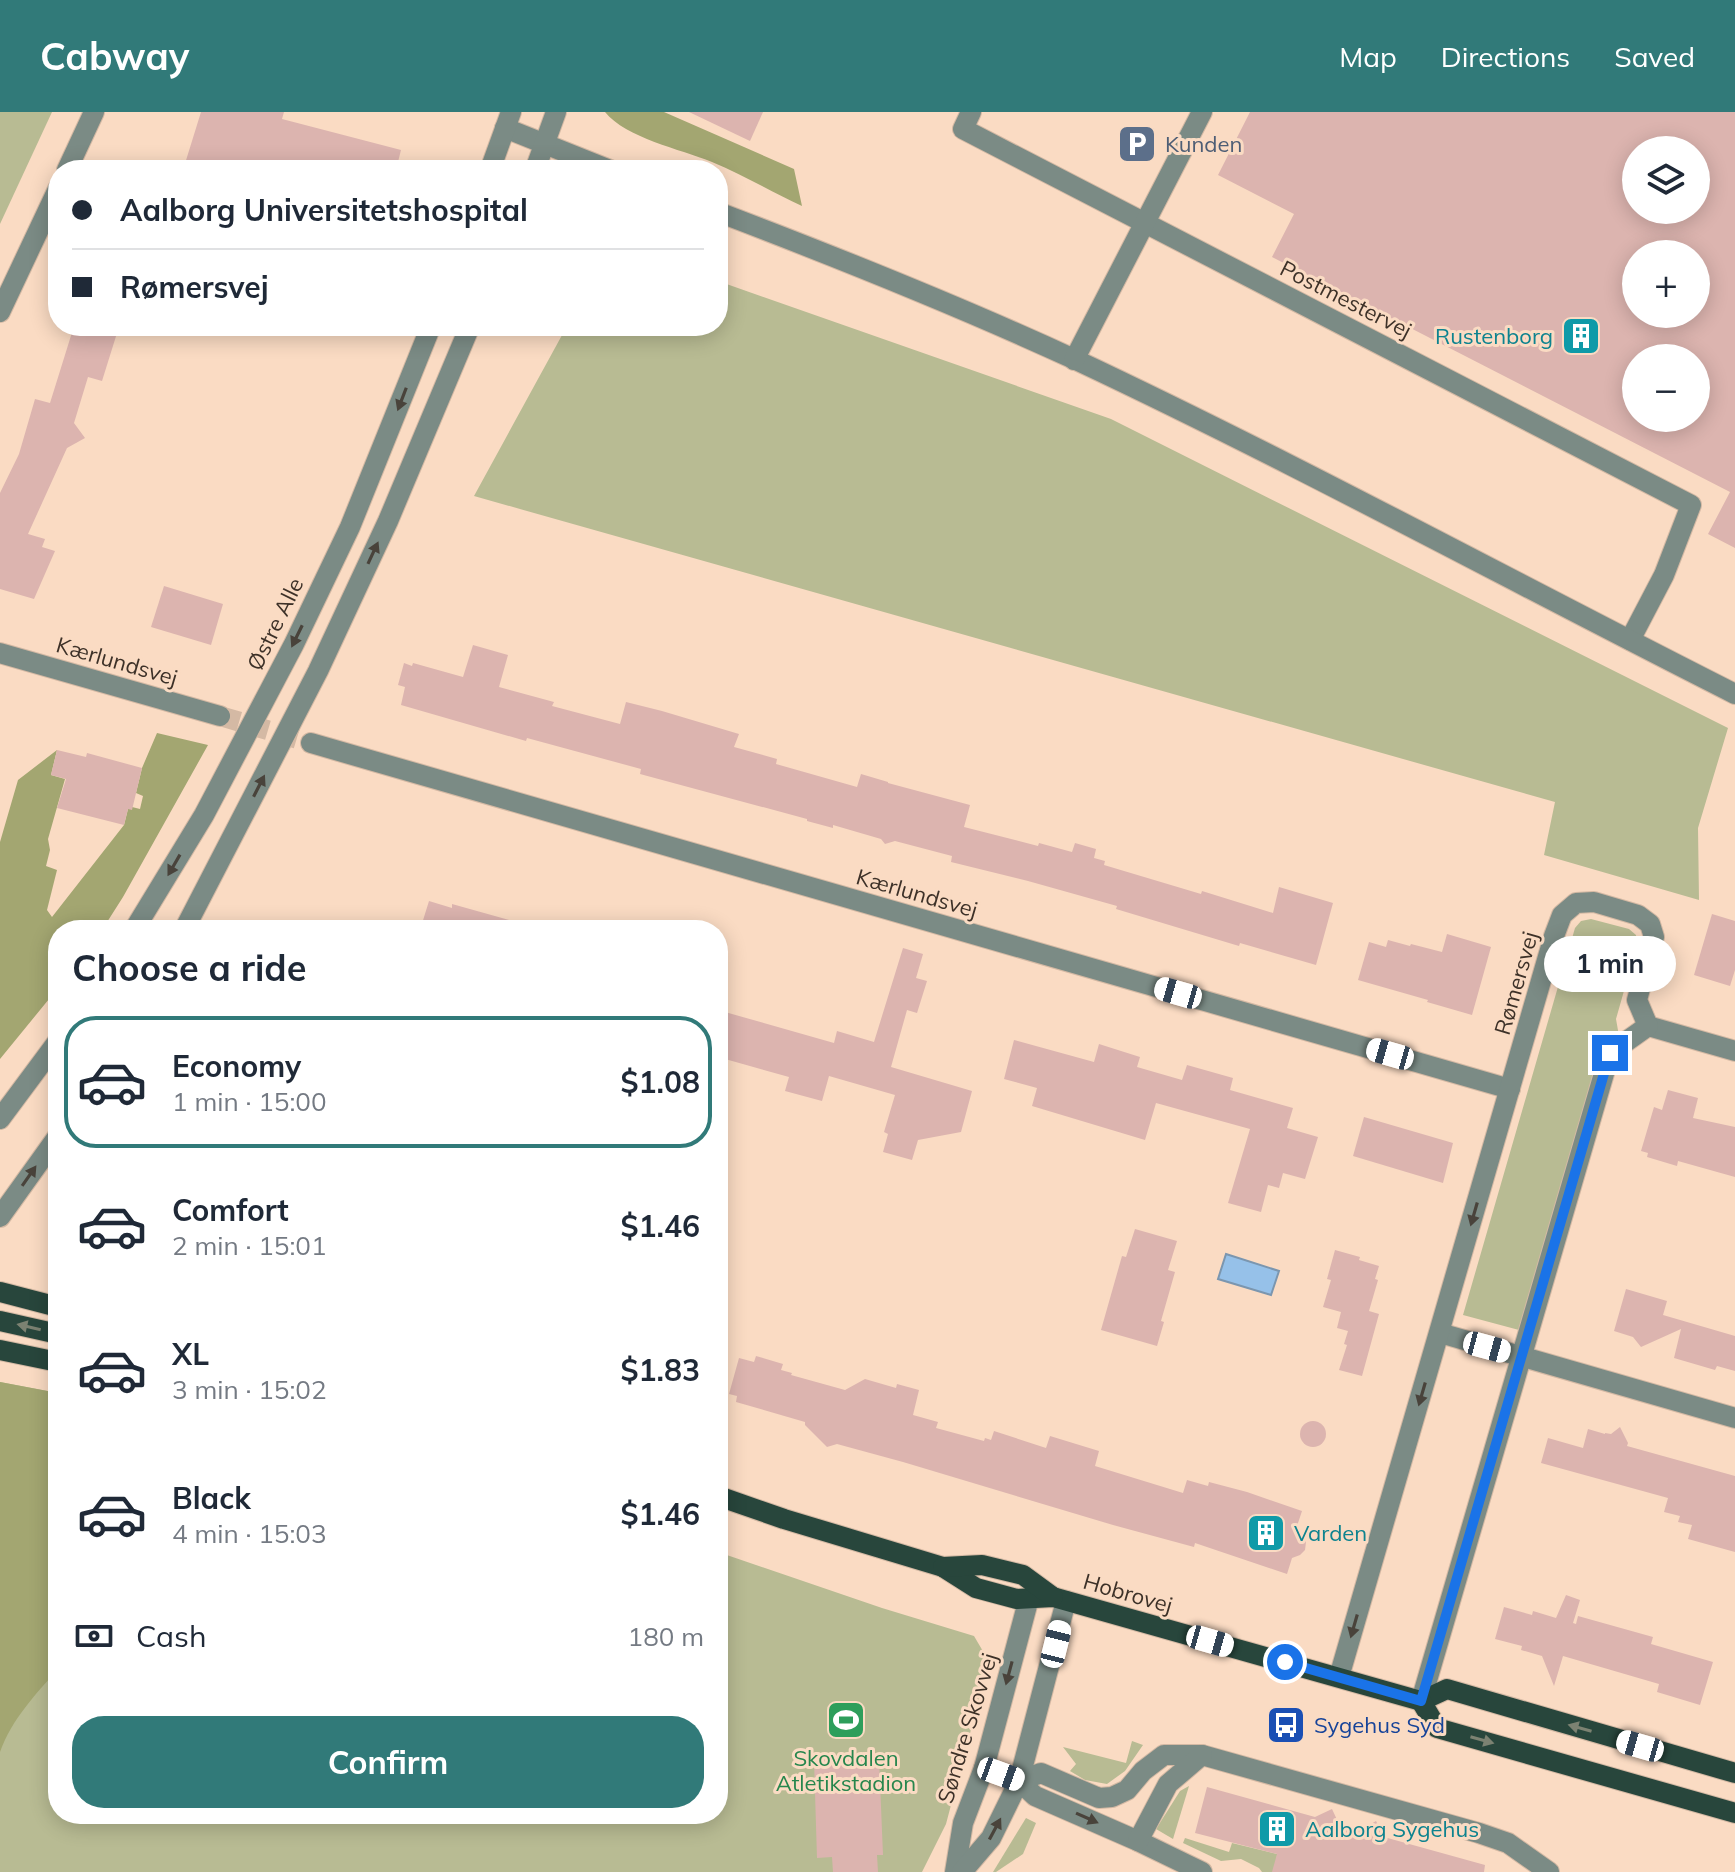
<!DOCTYPE html>
<meta charset="utf-8">
<style>
body{margin:0;font-family:Mulish,sans-serif;background:#f6f6f7;color:#1f2937;height:100vh;display:flex;flex-direction:column;font-size:30px;white-space:nowrap}
*{box-sizing:border-box;margin:0}
p{font-size:26px;color:#747a83}
.icon{flex:none;width:44px;height:44px;fill:none;stroke:currentColor;stroke-width:2;stroke-linecap:round;stroke-linejoin:round}
.map{position:relative;flex:1;overflow:hidden}
.sheet{position:absolute;left:48px;top:808px;width:680px;height:904px;display:flex;flex-direction:column;background:#fff;border-radius:32px;box-shadow:0 4px 20px #0003}
.sheet>*{flex:none}
.guide{position:absolute;left:48px;top:48px;width:680px;height:176px;border-radius:32px;box-shadow:0 4px 20px #0003;display:grid;align-content:center;height:176px;padding:0 24px;background:#fff}
.buttons{position:absolute;left:1622px;top:24px;display:grid;gap:16px}
.buttons a{display:grid;place-items:center;width:88px;height:88px;border-radius:50%;background:#fff;box-shadow:0 4px 20px #0003;font-size:40px}
.end{position:absolute;width:36px;height:36px;margin:-18px;border:10px solid #1a73e8;background:#fff;box-shadow:0 0 0 4px #fff}
.from{border-radius:50%}
.bubble{position:absolute;height:56px;border-radius:28px;background:#fff;box-shadow:0 4px 20px #0003;font-size:26px;font-weight:700;line-height:56px;text-align:center}
.car{position:absolute;width:24px;height:48px;margin:-24px -12px;border-radius:10px;box-shadow:0 0 6px 2px #0007;background:linear-gradient(#fff 24%,#345 0 40%,#fff 0 76%,#345 0 86%,#fff 0)}
.guide b{display:flex;align-items:center;gap:28px;height:76px;font-size:30px}
.guide b+b{border-top:2px solid #e0e1e3}
.guide i{width:20px;height:20px;background:#1f2937}
ul{padding:0;list-style:none}
li{display:flex;align-items:center;gap:24px;height:132px;margin:0 16px 12px;padding:0 8px;border:4px solid transparent;border-radius:32px}
li div{flex:1}
li b{display:block;font-size:30px}
li em{font-style:normal;font-weight:700}
li.on{border-color:#317a79}
li>.icon{width:72px;height:72px;stroke-width:1.5}
h2{padding:0 24px;font-size:36px;line-height:96px}
.pay{display:flex;align-items:center;gap:20px;height:88px;padding:0 24px;font-size:30px}
.pay p{margin-inline-start:auto}
.primary-button{display:flex;gap:16px;margin-top:auto;padding:16px 24px}
.primary-button a{flex:1;height:92px;border-radius:32px;background:#317a79;color:#fff;font-size:32px;font-weight:700;line-height:92px;text-align:center}
header{display:flex;align-items:center;gap:48px;box-sizing:border-box;height:112px;padding:0 40px;background:#317a79;color:#fff}
header strong{font-size:38px}
nav{display:flex;gap:44px;margin-inline-start:auto;font-size:28px}
.map>svg:first-child{display:block}
.green{fill:#b8bb93}
.forest{fill:#a3a671}
.water{fill:#96c1e9;stroke:#7b96af;stroke-width:2}
.building{fill:#dcb4af;fill-rule:evenodd}
.lines{fill:none;stroke-linecap:round;stroke-linejoin:round}
.minor-tunnel{stroke:#d4b9a4;stroke-width:20;stroke-dasharray:20 10;stroke-linecap:butt}
.minor-casing{stroke:#d4b9a4;stroke-width:22}
.major-casing{stroke:#d4b9a4;stroke-width:22}
.minor{stroke:#7b8b85;stroke-width:20}
.major{stroke:#28463c;stroke-width:20}
.oneway{fill:#49433b}
.oneway2{fill:#7c8272}
.route{stroke:#1a73e8;stroke-width:10}
.labels{text-anchor:middle;stroke-width:6;stroke-linejoin:round;paint-order:stroke}
.service-label{font-size:22px;fill:#4e5e75;stroke:#fadbc3;text-anchor:start}
.street-label{font-size:22px;fill:#3d3128;stroke:#fadbc3}
.culture-label{font-size:22px;fill:#0d838f;stroke:#fadbc3;text-anchor:start}
.transit-label{font-size:22px;fill:#164399;stroke:#fadbc3;text-anchor:start}
.leisure-label{font-size:22px;fill:#27864d;stroke:#fadbc3}
</style>
<header>
<strong>Cabway</strong>
<nav><a>Map</a><a>Directions</a><a>Saved</a></nav>
</header>
<div class="map">
<svg width="1735" height="1760" viewBox="0 0 1735 1760">
<rect width="100%" height="100%" fill="#fadbc3"/>
<g class="green">
<path d="M 0,0 L 52,0 L 0,112 Z"/>
<path d="M 718,169 L 1111,307 L 1728,616 L 1698,716 L 1699,788 L 1544,743 L 1555,690 L 474,384 L 567,214 L 718,214 Z"/>
<path d="M 1591,807 L 1629,817 L 1636,823 L 1637,833 L 1616,907 L 1619,924 L 1601,937 L 1519,1218 L 1463,1203 L 1575,816 L 1581,809 Z"/>
<path d="M 0,1270 L 58,1281 L 58,1702 L 718,1702 L 718,1440 L 882,1496 L 974,1524 L 984,1541 L 989,1543 L 986,1561 L 946,1712 L 922,1760 L 0,1760 Z"/>
<path d="M 1132,1629 L 1143,1633 L 1125,1659 L 1107,1672 L 1085,1668 L 1070,1659 L 1076,1652 L 1063,1635 L 1126,1651 Z"/>
<path d="M 1189,1674 L 1173,1727 L 1156,1717 L 1180,1679 Z"/>
<path d="M 1026,1706 L 1036,1711 L 1023,1742 L 996,1760 L 993,1760 Z"/>
<path d="M 1185,1726 L 1229,1740 L 1232,1731 L 1277,1742 L 1276,1760 L 1262,1760 L 1259,1756 L 1241,1747 L 1221,1749 L 1183,1731 Z"/>
</g>
<g class="forest">
<path d="M 605,0 L 664,0 L 794,57 L 802,94 C 772,80 743,63 712,50 C 680,37 626,26 605,0 Z"/>
<path d="M 157,621 L 208,633 L 123,785 L 102,818 L 58,818 L 58,876 L 0,947 L 0,730 L 18,668 L 57,638 L 51,663 L 65,667 L 48,727 L 50,738 L 46,754 L 57,758 L 47,798 L 52,805 L 124,713 L 128,697 L 132,695 L 140,697 L 143,684 L 136,681 L 142,656 Z"/>
<path d="M 0,1270 L 58,1281 L 58,1557 C 35,1583 12,1607 0,1640 Z"/>
</g>
<path class="water" d="M 1226,1142 L 1279,1159 L 1271,1183 L 1218,1167 Z"/>
<g class="building">
<path d="M 201,0 L 284,0 L 282,7 L 401,38 L 396,58 L 183,58 Z"/>
<path d="M 689,0 L 763,0 L 750,29 Z"/>
<path d="M 1250,0 L 1735,0 L 1735,436 L 1708,422 L 1730,380 L 1272,145 L 1294,102 L 1218,63 ZM 1636,38 L 1696,38 L 1696,98 L 1636,98 ZM 1636,142 L 1696,142 L 1696,202 L 1636,202 ZM 1636,246 L 1696,246 L 1696,306 L 1636,306 Z"/>
<path d="M 74,214 L 96,214 L 117,221 L 102,269 L 88,265 L 74,311 L 85,326 L 67,336 L 28,422 L 45,427 L 42,435 L 55,439 L 34,487 L 0,477 L 0,381 L 19,342 L 35,287 L 50,291 Z"/>
<path d="M 164,474 L 223,492 L 211,533 L 151,515 Z"/>
<path d="M 473,533 L 508,543 L 499,575 L 554,590 L 552,594 L 620,612 L 626,590 L 662,599 L 739,622 L 734,635 L 777,647 L 776,652 L 857,675 L 861,662 L 888,670 L 888,671 L 970,693 L 964,715 L 1038,734 L 1039,731 L 1072,740 L 1075,731 L 1096,737 L 1094,746 L 1105,749 L 1104,753 L 1201,782 L 1202,779 L 1273,801 L 1279,775 L 1333,791 L 1316,853 L 1240,831 L 1239,834 L 1116,797 L 1117,794 L 1028,769 L 951,750 L 952,744 L 895,729 L 885,732 L 881,727 L 833,713 L 833,716 L 807,709 L 807,707 L 640,662 L 641,657 L 527,626 L 526,629 L 401,593 L 405,575 L 398,573 L 404,551 L 412,554 L 413,551 L 463,565 Z"/>
<path d="M 57,638 L 86,645 L 87,641 L 142,656 L 132,698 L 128,697 L 124,713 L 57,696 L 66,667 L 51,663 Z"/>
<path d="M 429,789 L 452,796 L 452,792 L 520,811 L 520,818 L 420,818 Z"/>
<path d="M 1712,802 L 1735,809 L 1735,858 L 1730,874 L 1694,863 Z"/>
<path d="M 1447,822 L 1491,835 L 1472,903 L 1427,890 L 1428,888 L 1358,868 L 1369,830 L 1386,835 L 1388,828 L 1410,834 L 1411,832 L 1442,840 Z"/>
<path d="M 903,836 L 923,842 L 916,866 L 927,869 L 917,901 L 907,898 L 891,955 L 972,979 L 961,1020 L 918,1028 L 912,1048 L 883,1040 L 888,1022 L 884,1020 L 895,983 L 829,964 L 822,989 L 785,979 L 789,965 L 718,945 L 718,898 L 834,931 L 837,919 L 874,930 Z"/>
<path d="M 1014,928 L 1094,950 L 1099,932 L 1140,945 L 1137,955 L 1182,968 L 1187,953 L 1233,966 L 1230,978 L 1293,996 L 1287,1016 L 1318,1025 L 1305,1067 L 1283,1061 L 1279,1076 L 1268,1073 L 1261,1100 L 1228,1091 L 1250,1017 L 1156,991 L 1145,1028 L 1032,994 L 1037,976 L 1004,967 Z"/>
<path d="M 1668,978 L 1698,986 L 1693,1006 L 1735,1015 L 1735,1065 L 1678,1049 L 1677,1054 L 1647,1045 L 1648,1041 L 1641,1039 L 1654,995 L 1662,998 Z"/>
<path d="M 1364,1005 L 1453,1031 L 1443,1071 L 1353,1044 Z"/>
<path d="M 1135,1117 L 1177,1129 L 1168,1158 L 1175,1160 L 1161,1209 L 1164,1210 L 1157,1234 L 1101,1218 L 1122,1144 L 1126,1145 Z"/>
<path d="M 1335,1138 L 1360,1145 L 1359,1148 L 1379,1154 L 1375,1167 L 1378,1168 L 1369,1199 L 1379,1202 L 1362,1264 L 1339,1258 L 1347,1233 L 1344,1232 L 1348,1219 L 1337,1216 L 1341,1200 L 1323,1195 L 1331,1168 L 1327,1167 Z"/>
<path d="M 1626,1177 L 1667,1189 L 1663,1203 L 1735,1224 L 1735,1259 L 1717,1254 L 1715,1258 L 1674,1246 L 1681,1217 L 1641,1235 L 1633,1225 L 1614,1219 Z"/>
<path d="M 756,1244 L 783,1252 L 781,1258 L 792,1261 L 791,1263 L 845,1278 L 865,1267 L 896,1276 L 897,1272 L 919,1278 L 913,1303 L 938,1310 L 936,1316 L 984,1329 L 985,1326 L 991,1328 L 994,1319 L 1046,1336 L 1050,1324 L 1099,1339 L 1095,1354 L 1183,1381 L 1187,1368 L 1208,1374 L 1209,1370 L 1247,1380 L 1302,1399 L 1297,1414 L 1299,1415 L 1306,1430 L 1305,1438 L 1300,1443 L 1292,1446 L 1287,1462 L 1195,1431 L 1194,1435 L 1113,1413 L 903,1350 L 837,1332 L 827,1335 L 805,1313 L 805,1310 L 736,1290 L 737,1284 L 729,1282 L 739,1246 L 754,1250 Z"/>
<circle cx="1313" cy="1322" r="13"/>
<path d="M 1620,1315 L 1628,1331 L 1627,1334 L 1735,1364 L 1735,1440 L 1688,1427 L 1692,1413 L 1678,1410 L 1680,1404 L 1664,1400 L 1668,1386 L 1541,1351 L 1548,1326 L 1583,1336 L 1588,1317 L 1605,1322 L 1605,1321 L 1611,1322 Z"/>
<path d="M 1566,1483 L 1580,1488 L 1573,1511 L 1576,1512 L 1578,1504 L 1653,1525 L 1651,1532 L 1713,1550 L 1700,1593 L 1657,1580 L 1659,1572 L 1563,1544 L 1554,1574 L 1542,1544 L 1521,1538 L 1522,1534 L 1495,1527 L 1504,1495 L 1532,1503 L 1533,1499 L 1556,1506 Z"/>
<path d="M 879,1646 L 883,1743 L 877,1743 L 878,1760 L 833,1760 L 832,1745 L 817,1746 L 814,1648 Z"/>
<path d="M 1207,1675 L 1315,1705 L 1332,1697 L 1339,1712 L 1361,1718 L 1376,1709 L 1384,1725 L 1485,1753 L 1484,1760 L 1272,1760 L 1277,1742 L 1195,1721 Z"/>
</g>
<g class="lines">
<path class="minor-tunnel" d="M 220,604 L 311,631"/>
<g class="minor-casing">
<g id="minor">
<path d="M 971,0 L 963,17 L 1691,393 L 1664,463 L 1630,528"/>
<path d="M 505,16 L 610,58"/>
<path d="M 67,58 L 94,0"/>
<path d="M 490,58 L 511,0"/>
<path d="M 535,58 L 556,0"/>
<path d="M 718,100 C 839,146 959,194 1076,248 C 1299,353 1515,471 1735,582"/>
<path d="M 0,200 L 58,77"/>
<path d="M 1074,248 L 1202,0"/>
<path d="M 0,541 L 220,604"/>
<path d="M 311,631 L 1510,977"/>
<path d="M 134,818 L 204,703 L 294,532 L 350,415 L 431,214"/>
<path d="M 184,818 L 318,559 L 388,409 L 470,214"/>
<path d="M 1648,914 L 1735,939"/>
<path d="M 0,1007 L 58,929"/>
<path d="M 0,1105 L 58,1024"/>
<path d="M 1440,1221 L 1735,1306"/>
<path d="M 1339,1565 L 1554,824 L 1562,803 L 1576,791 L 1594,790 L 1638,803 L 1650,812 L 1654,825 L 1637,888 L 1648,914"/>
<path d="M 1421,1589 L 1610,941 L 1648,914"/>
<path d="M 984,1656 L 1019,1669 L 1035,1684 L 1138,1729 L 1202,1760"/>
<path d="M 1019,1669 L 1041,1661 L 1099,1686 L 1112,1685 L 1127,1678 L 1143,1659 L 1164,1643 L 1202,1643 L 1479,1721 L 1508,1731 L 1549,1760"/>
<path d="M 1138,1729 L 1168,1672 L 1202,1643"/>
<path d="M 955,1760 L 963,1711 L 984,1656 L 1029,1486"/>
<path d="M 962,1760 L 991,1726 L 1019,1669 L 1066,1489"/>
</g>
</g>
<g class="major-casing">
<g id="major">
<path d="M 0,1180 L 58,1195"/>
<path d="M 0,1209 L 58,1222"/>
<path d="M 0,1238 L 58,1250"/>
<path d="M 718,1384 L 784,1407 L 943,1455 L 976,1476 L 1017,1487 L 1053,1485 L 1421,1589 L 1447,1577 L 1735,1661"/>
<path d="M 943,1455 L 982,1453 L 1023,1463 L 1053,1485"/>
<path d="M 1421,1589 L 1437,1616 L 1735,1701"/>
</g>
</g>
<use href="#minor" class="minor"/>
<use href="#major" class="major"/>
</g>
<defs><path id="oneway-solid" d="M-6-.8H1V-3.2L6.5 0L1 3.2V.8H-6Z" transform="scale(2)"/></defs>
<g class="oneway">
<use href="#oneway-solid" transform="translate(402 287) rotate(111)"/>
<use href="#oneway-solid" transform="translate(373 441) rotate(-65)"/>
<use href="#oneway-solid" transform="translate(297 524) rotate(116)"/>
<use href="#oneway-solid" transform="translate(259 674) rotate(-63)"/>
<use href="#oneway-solid" transform="translate(174 753) rotate(120)"/>
<use href="#oneway-solid" transform="translate(29 1064) rotate(-55)"/>
<use href="#oneway-solid" transform="translate(1474 1102) rotate(106)"/>
<use href="#oneway-solid" transform="translate(1422 1282) rotate(106)"/>
<use href="#oneway-solid" transform="translate(1354 1514) rotate(106)"/>
<use href="#oneway-solid" transform="translate(1009 1561) rotate(105)"/>
<use href="#oneway-solid" transform="translate(1087 1706) rotate(24)"/>
<use href="#oneway-solid" transform="translate(995 1717) rotate(-62)"/>
</g>
<g class="oneway2">
<use href="#oneway-solid" transform="translate(29 1215) rotate(-167)"/>
<use href="#oneway-solid" transform="translate(1580 1616) rotate(-164)"/>
<use href="#oneway-solid" transform="translate(1482 1628) rotate(16)"/>
</g>
<g class="lines">
<path class="route" d="M 1285,1550 L 1421,1589 L 1610,941"/>
</g>
<defs>
<g id="parking-square" transform="scale(2)"><rect x="-9" y="-9" width="18" height="18" rx="4" fill="#5c6f8a" stroke="#fadbc3"/><path d="M-3.5-5.5H1a3.5 3.5 0 0 1 0 7H-1V5.5H-3.5ZM-1-3.4V-.6H.8a1.4 1.4 0 0 0 0-2.8Z" fill="#fff"/></g>
<g id="building-square" transform="scale(2)"><rect x="-9" y="-9" width="18" height="18" rx="4" fill="#0f9aa8" stroke="#fadbc3"/><path d="M-4-6H4V6H1V3H-1V6H-4ZM-2.5-4.3h1.7v1.8h-1.7ZM.8-4.3h1.7v1.8H.8ZM-2.5-1h1.7V.8h-1.7ZM.8-1h1.7V.8H.8Z" fill="#fff"/></g>
<g id="stadium-square" transform="scale(2)"><rect x="-9" y="-9" width="18" height="18" rx="4" fill="#2e9e5b" stroke="#fadbc3"/><path d="M0-5a6.5 5 0 1 0 0 10a6.5 5 0 1 0 0-10ZM-3.5-1.8h7v3.6h-7Z" fill="#fff"/></g>
<g id="bus-square" transform="scale(2)"><rect x="-9" y="-9" width="18" height="18" rx="4" fill="#1a4fb4" stroke="#fadbc3"/><path d="M-5-6H5V4H4V6H2V4H-2V6H-4V4H-5ZM-3.5-4V0h7V-4ZM-3.5 1.2v1.5H-2V1.2ZM2 1.2v1.5H3.5V1.2Z" fill="#fff"/></g>
</defs>
<g fill-rule="evenodd">
<use href="#parking-square" x="1137" y="32"/>
<use href="#building-square" x="1581" y="224"/>
<use href="#building-square" x="1266" y="1421"/>
<use href="#stadium-square" x="846" y="1608"/>
<use href="#bus-square" x="1286" y="1613"/>
<use href="#building-square" x="1277" y="1717"/>
</g>
<g class="labels">
<g class="service-label">
<text x="1165" y="40">Kunden</text>
</g>
<g class="street-label">
<text transform="translate(1346 187) rotate(27)" y="8">Postmestervej</text>
<text transform="translate(275 512) rotate(-64)" y="8">Østre Alle</text>
<text transform="translate(117 549) rotate(16)" y="8">Kærlundsvej</text>
<text transform="translate(917 781) rotate(16)" y="8">Kærlundsvej</text>
<text transform="translate(1516 871) rotate(-74)" y="8">Rømersvej</text>
<text transform="translate(1128 1481) rotate(16)" y="8">Hobrovej</text>
<text transform="translate(967 1616) rotate(-73)" y="8">Søndre Skovvej</text>
</g>
<g class="culture-label">
<text x="1553" y="232" text-anchor="end">Rustenborg</text>
<text x="1294" y="1429">Varden</text>
<text x="1305" y="1725">Aalborg Sygehus</text>
</g>
<g class="transit-label">
<text x="1314" y="1621">Sygehus Syd</text>
</g>
<g class="leisure-label">
<text x="846" y="1654">Skovdalen<tspan x="846" dy="25">Atletikstadion</tspan></text>
</g>
</g>
</svg>
<div class="buttons">
<a><svg class="icon" aria-label="layers" viewBox="0 0 24 24"><path d="M12 4l9 5-9 5-9-5zM3 14l9 5 9-5"/></svg></a>
<a>+</a>
<a>−</a>
</div>
<i class="end from" style="left:1285px;top:1550px"></i>
<i class="end" style="left:1610px;top:941px"></i>
<div class="bubble" style="left:1544px;top:824px;width:132px">1 min</div>
<i class="car" style="left:1178px;top:881px;rotate:286deg"></i>
<i class="car" style="left:1390px;top:942px;rotate:286deg"></i>
<i class="car" style="left:1487px;top:1235px;rotate:105deg"></i>
<i class="car" style="left:1210px;top:1529px;rotate:106deg"></i>
<i class="car" style="left:1056px;top:1532px;rotate:14deg"></i>
<i class="car" style="left:1640px;top:1634px;rotate:286deg"></i>
<i class="car" style="left:1001px;top:1662px;rotate:110deg"></i>
<div class="guide">
<b><i class="from"></i>Aalborg Universitetshospital</b>
<b><i></i>Rømersvej</b>
</div>
<section class="sheet">
<h2>Choose a ride</h2>
<ul>
<li class="on"><svg class="icon" aria-label="car" viewBox="0 0 24 24"><path d="M5 17H2v-5l4-1 3-4h7l3 4 3 1v5h-3M9 17h6M6 11h13"/><circle cx="7" cy="17" r="2"/><circle cx="17" cy="17" r="2"/></svg><div><b>Economy</b><p>1 min · 15:00</p></div><em>$1.08</em></li>
<li><svg class="icon" aria-label="car" viewBox="0 0 24 24"><path d="M5 17H2v-5l4-1 3-4h7l3 4 3 1v5h-3M9 17h6M6 11h13"/><circle cx="7" cy="17" r="2"/><circle cx="17" cy="17" r="2"/></svg><div><b>Comfort</b><p>2 min · 15:01</p></div><em>$1.46</em></li>
<li><svg class="icon" aria-label="car" viewBox="0 0 24 24"><path d="M5 17H2v-5l4-1 3-4h7l3 4 3 1v5h-3M9 17h6M6 11h13"/><circle cx="7" cy="17" r="2"/><circle cx="17" cy="17" r="2"/></svg><div><b>XL</b><p>3 min · 15:02</p></div><em>$1.83</em></li>
<li><svg class="icon" aria-label="car" viewBox="0 0 24 24"><path d="M5 17H2v-5l4-1 3-4h7l3 4 3 1v5h-3M9 17h6M6 11h13"/><circle cx="7" cy="17" r="2"/><circle cx="17" cy="17" r="2"/></svg><div><b>Black</b><p>4 min · 15:03</p></div><em>$1.46</em></li>
</ul>
<div class="pay"><svg class="icon" aria-label="cash" viewBox="0 0 24 24"><path d="M3 7h18v10H3z"/><circle cx="12" cy="12" r="2"/></svg>Cash<p>180 m</p></div>
<div class="primary-button"><a>Confirm</a></div>
</section>
</div>
